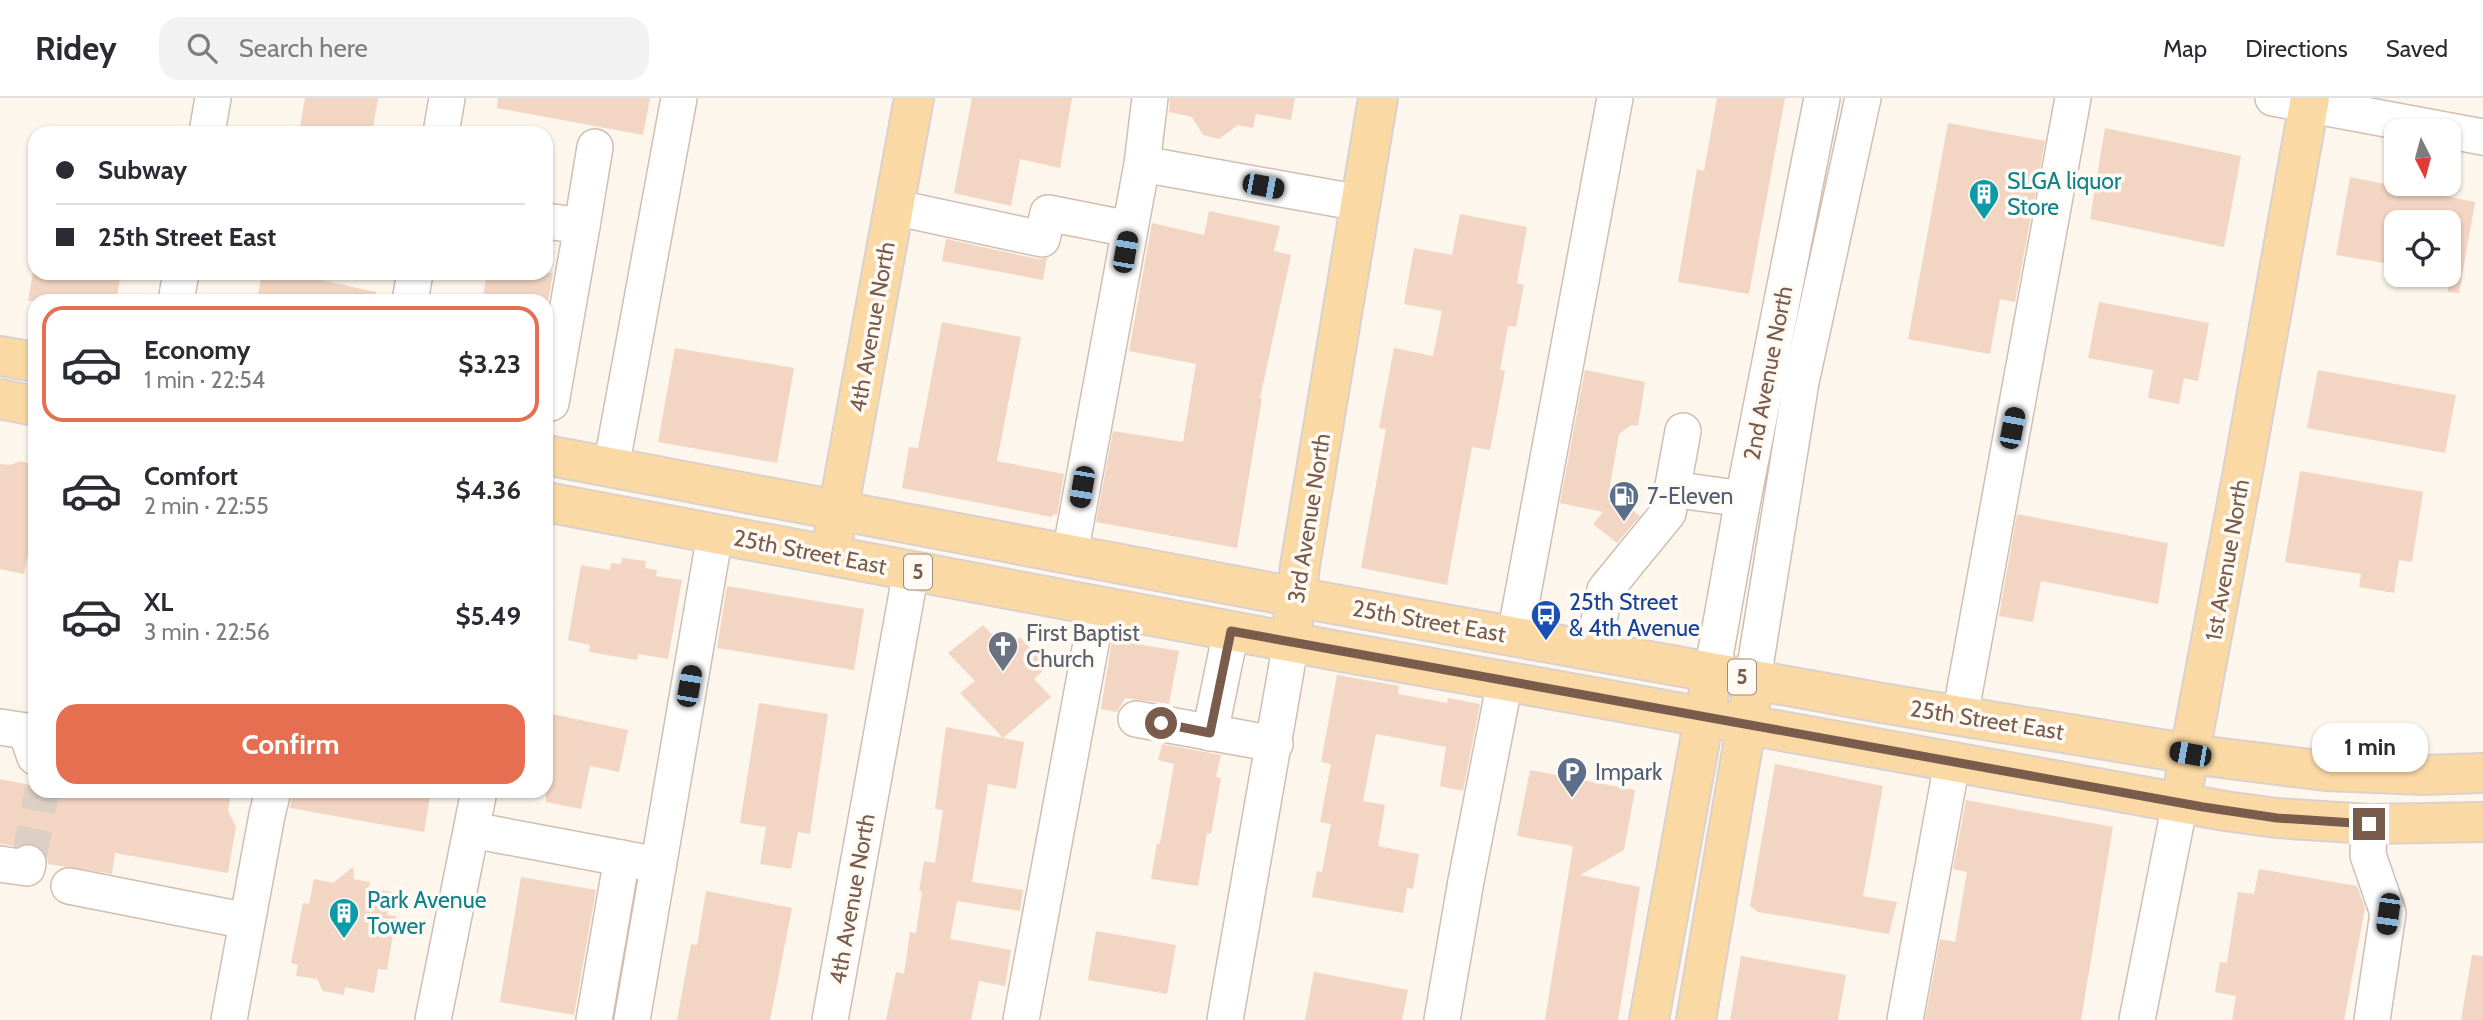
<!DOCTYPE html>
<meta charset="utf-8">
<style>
body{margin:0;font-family:Cabin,sans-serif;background:#f2f2f3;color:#2b2b33;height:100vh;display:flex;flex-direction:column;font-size:26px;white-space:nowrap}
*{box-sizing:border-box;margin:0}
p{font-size:23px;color:#7c7c81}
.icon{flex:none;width:38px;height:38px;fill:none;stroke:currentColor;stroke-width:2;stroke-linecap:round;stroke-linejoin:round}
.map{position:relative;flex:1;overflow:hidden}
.details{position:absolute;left:28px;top:196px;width:525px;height:504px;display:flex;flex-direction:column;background:#fff;border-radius:21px;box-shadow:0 2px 5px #0004}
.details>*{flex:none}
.banner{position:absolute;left:28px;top:28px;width:525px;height:154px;border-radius:21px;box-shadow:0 2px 5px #0004;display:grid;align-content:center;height:154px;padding:0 28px;background:#fff}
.needle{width:46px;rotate:174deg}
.tools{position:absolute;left:2384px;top:21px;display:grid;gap:14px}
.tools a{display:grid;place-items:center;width:77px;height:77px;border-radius:14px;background:#fff;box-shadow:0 2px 5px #0004;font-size:35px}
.end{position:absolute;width:32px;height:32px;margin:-16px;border:9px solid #7a5c4d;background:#fff;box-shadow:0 0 0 4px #fff}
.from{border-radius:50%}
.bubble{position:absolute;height:49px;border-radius:21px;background:#fff;box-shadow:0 2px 5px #0004;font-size:23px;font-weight:700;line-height:49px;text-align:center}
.car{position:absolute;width:21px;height:42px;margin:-21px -10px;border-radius:9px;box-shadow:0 0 5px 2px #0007;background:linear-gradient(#222 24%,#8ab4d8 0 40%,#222 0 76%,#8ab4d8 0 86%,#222 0)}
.banner b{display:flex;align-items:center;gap:24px;height:66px;font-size:26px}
.banner b+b{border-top:2px solid #e1e1e2}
.banner i{width:18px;height:18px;background:#2b2b33}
ul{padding:12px 0 0;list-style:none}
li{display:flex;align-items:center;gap:21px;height:116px;margin:0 14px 10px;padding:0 14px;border:4px solid transparent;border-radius:21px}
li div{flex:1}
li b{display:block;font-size:26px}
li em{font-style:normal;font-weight:700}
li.current{border-color:#e76f51}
li>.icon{width:63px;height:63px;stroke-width:1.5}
.button{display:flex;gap:14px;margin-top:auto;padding:14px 28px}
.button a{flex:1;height:80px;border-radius:21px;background:#e76f51;color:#fff;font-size:28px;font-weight:700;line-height:80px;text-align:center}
header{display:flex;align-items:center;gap:42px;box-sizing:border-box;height:98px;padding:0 35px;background:#fff;border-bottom:2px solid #e1e1e2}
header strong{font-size:33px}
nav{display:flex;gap:38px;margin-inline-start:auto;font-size:24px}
.search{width:490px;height:63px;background:#f2f2f3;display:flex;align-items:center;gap:18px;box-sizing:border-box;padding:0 24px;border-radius:21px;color:#7c7c81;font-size:26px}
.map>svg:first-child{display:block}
.building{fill:#f3d5c3}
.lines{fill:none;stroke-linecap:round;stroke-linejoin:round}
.minor-tunnel{stroke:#dcd0c4;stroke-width:35;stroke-dasharray:35 18;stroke-linecap:butt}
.minor-casing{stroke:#d1beb0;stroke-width:38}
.major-casing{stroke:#dad1cd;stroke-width:42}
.minor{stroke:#fff;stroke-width:35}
.major{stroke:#fbd9a5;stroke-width:38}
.route{stroke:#7a5c4d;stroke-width:9}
.labels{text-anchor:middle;stroke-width:7;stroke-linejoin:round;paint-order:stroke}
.shield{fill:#fffaf3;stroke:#a28b7f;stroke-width:2}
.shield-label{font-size:21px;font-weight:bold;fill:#7a5c4d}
.culture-label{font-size:23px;fill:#0d838f;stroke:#fffaf3;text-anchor:start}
.street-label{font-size:23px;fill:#7a5c4d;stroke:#fffaf3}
.service-label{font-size:23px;fill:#4e5e75;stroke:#fffaf3;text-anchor:start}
.transit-label{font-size:23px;fill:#164399;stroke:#fffaf3;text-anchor:start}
.worship-label{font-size:23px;fill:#5b616d;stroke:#fffaf3;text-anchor:start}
</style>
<header>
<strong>Ridey</strong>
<div class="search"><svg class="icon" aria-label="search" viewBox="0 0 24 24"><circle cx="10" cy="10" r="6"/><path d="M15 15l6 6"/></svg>Search here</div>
<nav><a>Map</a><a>Directions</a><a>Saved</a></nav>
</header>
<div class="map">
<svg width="2483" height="922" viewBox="0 0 2483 922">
<rect width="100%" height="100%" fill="#fdf6ec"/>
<g class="building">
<path d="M 305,0 L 378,0 L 372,35 L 299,35 Z"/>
<path d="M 498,0 L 650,0 L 643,37 L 497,10 Z"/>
<path d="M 972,0 L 1072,0 L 1060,70 L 1020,61 L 1011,108 L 954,95 Z"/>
<path d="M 1170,0 L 1295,0 L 1291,22 L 1256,16 L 1253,30 L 1238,27 L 1219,41 L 1203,37 L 1192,19 L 1169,14 Z"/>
<path d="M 1717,0 L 1785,0 L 1749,196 L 1678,184 L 1697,71 L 1704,73 Z"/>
<path d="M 1948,25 L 2045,43 L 2015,204 L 2000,201 L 1990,256 L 1908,241 Z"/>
<path d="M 2105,30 L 2241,58 L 2224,149 L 2090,121 Z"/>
<path d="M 2350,79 L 2475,104 L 2459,195 L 2448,194 L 2448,124 L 2396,124 L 2396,167 L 2336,157 Z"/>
<path d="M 1209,113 L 1280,128 L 1274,153 L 1291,157 L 1260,300 L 1262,300 L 1237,450 L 1096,424 L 1113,333 L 1183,344 L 1196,266 L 1129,253 L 1152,125 L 1204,137 Z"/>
<path d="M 1460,116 L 1527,129 L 1517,185 L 1524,187 L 1516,229 L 1508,228 L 1500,272 L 1505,273 L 1490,352 L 1472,349 L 1447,487 L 1361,470 L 1386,331 L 1379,330 L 1394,250 L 1433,258 L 1442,213 L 1404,206 L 1414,150 L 1452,157 Z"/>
<path d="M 946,141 L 1038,161 L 1047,160 L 1043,182 L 942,163 Z"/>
<path d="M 33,175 L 121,175 L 116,203 L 28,203 Z"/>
<path d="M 262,175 L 288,175 L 376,194 L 375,203 L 257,203 Z"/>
<path d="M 487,175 L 553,175 L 548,203 L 482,203 Z"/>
<path d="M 2099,204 L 2209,225 L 2198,283 L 2184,280 L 2179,306 L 2148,300 L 2153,272 L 2088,260 Z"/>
<path d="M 942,224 L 1021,239 L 997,363 L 1064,376 L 1057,417 L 1053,416 L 1052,419 L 902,390 L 909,349 L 918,350 Z"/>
<path d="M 675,250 L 794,270 L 777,365 L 658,344 Z"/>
<path d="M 1585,272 L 1645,284 L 1638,328 L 1631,327 L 1619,336 L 1609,393 L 1640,418 L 1617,445 L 1593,426 L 1603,414 L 1560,405 Z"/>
<path d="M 2318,272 L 2456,297 L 2445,355 L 2307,330 Z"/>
<path d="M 20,363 L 35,367 L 35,459 L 28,457 L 24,476 L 0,471 L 0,366 L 10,367 Z"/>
<path d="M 2300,373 L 2423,394 L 2412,464 L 2399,462 L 2394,495 L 2359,489 L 2361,476 L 2285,464 Z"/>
<path d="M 2017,416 L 2168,445 L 2158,506 L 2041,483 L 2033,524 L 1999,518 Z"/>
<path d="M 622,460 L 646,463 L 645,470 L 657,472 L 656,478 L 682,482 L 668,561 L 638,556 L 637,562 L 589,554 L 590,547 L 568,542 L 581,467 L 610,472 L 611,465 L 621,466 Z"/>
<path d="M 727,488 L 864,511 L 854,572 L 717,550 Z"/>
<path d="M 983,527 L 1006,552 L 1020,539 L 1047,569 L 1034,581 L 1051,599 L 1003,640 L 1024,644 L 1016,691 L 988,686 L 972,784 L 1023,792 L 1020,813 L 957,803 L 950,841 L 1011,852 L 1005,888 L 979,883 L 971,922 L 886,922 L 896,874 L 904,876 L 910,834 L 916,835 L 922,794 L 919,793 L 924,763 L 935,765 L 943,712 L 935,711 L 946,629 L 1003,640 L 960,595 L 975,583 L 948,555 Z"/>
<path d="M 1112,542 L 1179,553 L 1169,606 L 1125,600 L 1117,614 L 1101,611 Z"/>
<path d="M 1337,577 L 1399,588 L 1398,596 L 1447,605 L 1448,600 L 1480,606 L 1463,693 L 1440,688 L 1446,649 L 1376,636 L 1363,703 L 1385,707 L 1378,748 L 1419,756 L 1413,791 L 1407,790 L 1403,815 L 1312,799 L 1317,773 L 1322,774 L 1331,726 L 1320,724 L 1331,666 L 1321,664 Z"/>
<path d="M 759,605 L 828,616 L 810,736 L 798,734 L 791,771 L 760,766 L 766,729 L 740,725 Z"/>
<path d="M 552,616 L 628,632 L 619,674 L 590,668 L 581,711 L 546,704 L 546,648 Z"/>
<path d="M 1162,646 L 1221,657 L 1216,679 L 1221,680 L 1211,736 L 1207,735 L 1198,788 L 1151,781 L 1157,745 L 1160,746 L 1174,666 L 1158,662 Z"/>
<path d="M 1775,666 L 1883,688 L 1863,798 L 1897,804 L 1889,836 L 1758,814 L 1750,808 Z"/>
<path d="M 1530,672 L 1635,692 L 1624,752 L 1580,777 L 1640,789 L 1618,922 L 1545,922 L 1573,748 L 1517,738 Z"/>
<path d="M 0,681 L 35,688 L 35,693 L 231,693 L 228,713 L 236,729 L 228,775 L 115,755 L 112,776 L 48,766 L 47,758 L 42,750 L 33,745 L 18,748 L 0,746 Z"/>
<path d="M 293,693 L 431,693 L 424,734 L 290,710 Z"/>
<path d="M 1966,702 L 2113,729 L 2081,922 L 1925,922 L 1940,841 L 1955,844 L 1967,774 L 1953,771 Z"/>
<path d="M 353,769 L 354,781 L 370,784 L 369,790 L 391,794 L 387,817 L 396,818 L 387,872 L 378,871 L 374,895 L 345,889 L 344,897 L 323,893 L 317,881 L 296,878 L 298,867 L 291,865 L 303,805 L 309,806 L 314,781 L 333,785 Z"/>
<path d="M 2259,771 L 2357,788 L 2365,810 L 2344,922 L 2232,922 L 2236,898 L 2215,894 L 2220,864 L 2227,865 L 2238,794 L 2254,796 Z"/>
<path d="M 521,779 L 596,792 L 574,917 L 500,904 Z"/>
<path d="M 706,793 L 792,810 L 770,922 L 677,922 L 691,846 L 697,847 Z"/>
<path d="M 1096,833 L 1176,847 L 1167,896 L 1088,882 Z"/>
<path d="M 2472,857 L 2483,858 L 2483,922 L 2461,922 Z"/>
<path d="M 1741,858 L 1846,877 L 1838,922 L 1730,922 Z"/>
<path d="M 1314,874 L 1408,892 L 1402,922 L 1305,922 Z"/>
</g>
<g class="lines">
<path class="minor-tunnel" d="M 28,765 L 42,693"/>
<g class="minor-casing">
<g id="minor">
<path d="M 2273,0 L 2483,39"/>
<path d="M 207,35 L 213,0"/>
<path d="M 441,35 L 447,0"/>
<path d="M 1142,66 L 1360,105"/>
<path d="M 893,109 L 1042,141 L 1048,115 L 1129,131"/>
<path d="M 546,123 L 582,128 L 551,305"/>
<path d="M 582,128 L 595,49"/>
<path d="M 176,203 L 181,175"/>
<path d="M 410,203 L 415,175"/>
<path d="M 611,370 L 679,0"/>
<path d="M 1672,391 L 1743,401"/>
<path d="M 1070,456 L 1142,66 L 1150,0"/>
<path d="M 1515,538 L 1615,0"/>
<path d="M 1593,553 L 1605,492 L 1668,415 L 1683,333"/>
<path d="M 1712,575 L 1743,401 L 1822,0"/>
<path d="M 1753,581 L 1801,284 L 1863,0"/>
<path d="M 1960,618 L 2073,0"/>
<path d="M 1136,621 L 1275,646"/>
<path d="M 0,629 L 26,633 L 35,659"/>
<path d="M 1210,635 L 1231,533"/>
<path d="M 2369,726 L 2368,757 L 2388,815 L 2372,922"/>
<path d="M 472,732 L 658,767"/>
<path d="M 0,766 L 27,770 L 28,765"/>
<path d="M 69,788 L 247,823"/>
<path d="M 229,922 L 267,717 L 273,693"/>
<path d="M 433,922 L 479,693"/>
<path d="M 594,922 L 622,760"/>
<path d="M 632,922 L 715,436"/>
<path d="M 830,922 L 911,473"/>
<path d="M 1021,922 L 1098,508"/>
<path d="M 1225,922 L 1291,544"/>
<path d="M 1442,922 L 1466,783 L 1505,583"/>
<path d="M 1905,922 L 1952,665"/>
<path d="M 2137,922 L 2180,705"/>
</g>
</g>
<g class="major-casing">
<g id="major">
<path d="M 0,258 L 35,264"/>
<path d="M 0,301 L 35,308"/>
<path d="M 546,357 L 1295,499 L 1882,605 L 2190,656 L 2326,673 L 2423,677 L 2483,675"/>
<path d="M 546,404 L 1332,552 L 2225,713 L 2277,720 L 2369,726 L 2483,724"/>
<path d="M 834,435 L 914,0"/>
<path d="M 1293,524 L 1300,468 L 1378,0"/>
<path d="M 2185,680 L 2243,373 L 2310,0"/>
<path d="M 1649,922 L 1709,593"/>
<path d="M 1696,922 L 1751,600"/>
</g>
</g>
<use href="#minor" class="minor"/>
<use href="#major" class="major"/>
</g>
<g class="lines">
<path class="route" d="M 1161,625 L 1210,635 L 1231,533 L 2203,709 L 2277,720 L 2369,726"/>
</g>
<defs>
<g id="building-pin" transform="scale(1.575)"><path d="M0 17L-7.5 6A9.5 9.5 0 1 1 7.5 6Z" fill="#0f9aa8" stroke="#fffaf3"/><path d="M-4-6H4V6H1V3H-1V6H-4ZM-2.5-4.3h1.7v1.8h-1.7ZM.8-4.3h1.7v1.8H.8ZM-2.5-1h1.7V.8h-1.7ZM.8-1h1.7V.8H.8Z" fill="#fff"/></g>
<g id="fuel-pin" transform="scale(1.575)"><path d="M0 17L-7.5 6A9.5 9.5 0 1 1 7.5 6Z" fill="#5c6f8a" stroke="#fffaf3"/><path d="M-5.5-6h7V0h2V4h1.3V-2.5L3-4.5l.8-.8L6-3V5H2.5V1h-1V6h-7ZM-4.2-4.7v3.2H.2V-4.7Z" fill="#fff"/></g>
<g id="bus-pin" transform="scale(1.575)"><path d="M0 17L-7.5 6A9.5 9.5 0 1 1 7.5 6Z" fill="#1a4fb4" stroke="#fffaf3"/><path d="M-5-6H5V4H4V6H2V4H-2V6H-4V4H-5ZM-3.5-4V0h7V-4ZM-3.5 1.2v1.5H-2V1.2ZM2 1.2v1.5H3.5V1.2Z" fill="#fff"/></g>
<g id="church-pin" transform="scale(1.575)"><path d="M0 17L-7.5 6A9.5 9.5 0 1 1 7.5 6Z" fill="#6b7280" stroke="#fffaf3"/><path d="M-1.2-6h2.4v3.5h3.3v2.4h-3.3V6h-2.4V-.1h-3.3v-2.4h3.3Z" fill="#fff"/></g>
<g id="parking-pin" transform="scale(1.575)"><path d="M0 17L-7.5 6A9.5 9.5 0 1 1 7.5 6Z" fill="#5c6f8a" stroke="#fffaf3"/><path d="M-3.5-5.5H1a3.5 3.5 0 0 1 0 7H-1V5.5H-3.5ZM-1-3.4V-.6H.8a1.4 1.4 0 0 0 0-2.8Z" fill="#fff"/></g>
</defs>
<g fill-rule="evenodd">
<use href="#building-pin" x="1984" y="96"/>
<use href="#fuel-pin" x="1624" y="398"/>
<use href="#bus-pin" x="1546" y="517"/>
<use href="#church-pin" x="1003" y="548"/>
<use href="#parking-pin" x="1572" y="674"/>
<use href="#building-pin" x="344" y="815"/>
</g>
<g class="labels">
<g class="shield">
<rect x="904" y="456.5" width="28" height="35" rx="5"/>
<rect x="1728" y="561.5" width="28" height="35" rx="5"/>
</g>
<g class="shield-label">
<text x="918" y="481">5</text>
<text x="1742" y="586">5</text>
</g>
<g class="culture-label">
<text x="2007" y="91">SLGA liquor<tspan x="2007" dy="26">Store</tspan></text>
<text x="367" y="810">Park Avenue<tspan x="367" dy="26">Tower</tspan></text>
</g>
<g class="street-label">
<text transform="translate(872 229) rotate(-80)" y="8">4th Avenue North</text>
<text transform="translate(1768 275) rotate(-79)" y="8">2nd Avenue North</text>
<text transform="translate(1309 420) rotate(-81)" y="8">3rd Avenue North</text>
<text transform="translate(810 454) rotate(11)" y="8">25th Street East</text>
<text transform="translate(2227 462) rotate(-80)" y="8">1st Avenue North</text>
<text transform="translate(1429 523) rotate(10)" y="8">25th Street East</text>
<text transform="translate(1987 622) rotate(9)" y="8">25th Street East</text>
<text transform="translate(852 801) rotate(-80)" y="8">4th Avenue North</text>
</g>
<g class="service-label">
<text x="1647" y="406">7-Eleven</text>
<text x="1595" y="682">Impark</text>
</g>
<g class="transit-label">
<text x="1569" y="512">25th Street<tspan x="1569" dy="26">&amp; 4th Avenue</tspan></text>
</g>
<g class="worship-label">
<text x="1026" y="543">First Baptist<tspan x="1026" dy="26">Church</tspan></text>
</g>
</g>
</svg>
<div class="tools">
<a><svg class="needle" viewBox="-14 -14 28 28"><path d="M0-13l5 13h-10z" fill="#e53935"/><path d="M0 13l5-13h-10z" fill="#7c7c81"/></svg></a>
<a><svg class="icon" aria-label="locate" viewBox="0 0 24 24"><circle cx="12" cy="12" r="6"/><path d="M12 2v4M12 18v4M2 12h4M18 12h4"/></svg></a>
</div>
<i class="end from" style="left:1161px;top:625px"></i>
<i class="end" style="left:2369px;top:726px"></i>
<div class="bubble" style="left:2312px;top:625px;width:116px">1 min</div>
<i class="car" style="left:1263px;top:88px;rotate:101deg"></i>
<i class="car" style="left:1125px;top:154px;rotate:10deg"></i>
<i class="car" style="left:2012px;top:330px;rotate:11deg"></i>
<i class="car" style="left:1082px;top:389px;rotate:190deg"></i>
<i class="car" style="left:689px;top:588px;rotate:10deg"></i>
<i class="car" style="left:2190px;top:656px;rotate:280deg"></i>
<i class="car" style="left:2388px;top:816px;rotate:188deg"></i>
<div class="banner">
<b><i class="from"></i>Subway</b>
<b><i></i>25th Street East</b>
</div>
<section class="details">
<ul>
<li class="current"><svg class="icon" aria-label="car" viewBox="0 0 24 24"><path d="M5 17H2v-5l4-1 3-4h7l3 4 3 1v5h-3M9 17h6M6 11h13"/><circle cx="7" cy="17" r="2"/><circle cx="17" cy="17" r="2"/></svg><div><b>Economy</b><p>1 min · 22:54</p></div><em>$3.23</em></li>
<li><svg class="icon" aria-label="car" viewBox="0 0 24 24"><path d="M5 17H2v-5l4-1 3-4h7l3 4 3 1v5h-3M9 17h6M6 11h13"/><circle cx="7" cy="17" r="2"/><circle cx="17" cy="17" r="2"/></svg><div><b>Comfort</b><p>2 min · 22:55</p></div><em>$4.36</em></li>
<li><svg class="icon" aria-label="car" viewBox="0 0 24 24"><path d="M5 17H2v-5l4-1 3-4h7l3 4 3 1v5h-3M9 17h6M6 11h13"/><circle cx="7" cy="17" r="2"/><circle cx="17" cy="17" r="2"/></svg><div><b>XL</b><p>3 min · 22:56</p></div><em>$5.49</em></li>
</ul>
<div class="button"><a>Confirm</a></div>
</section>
</div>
